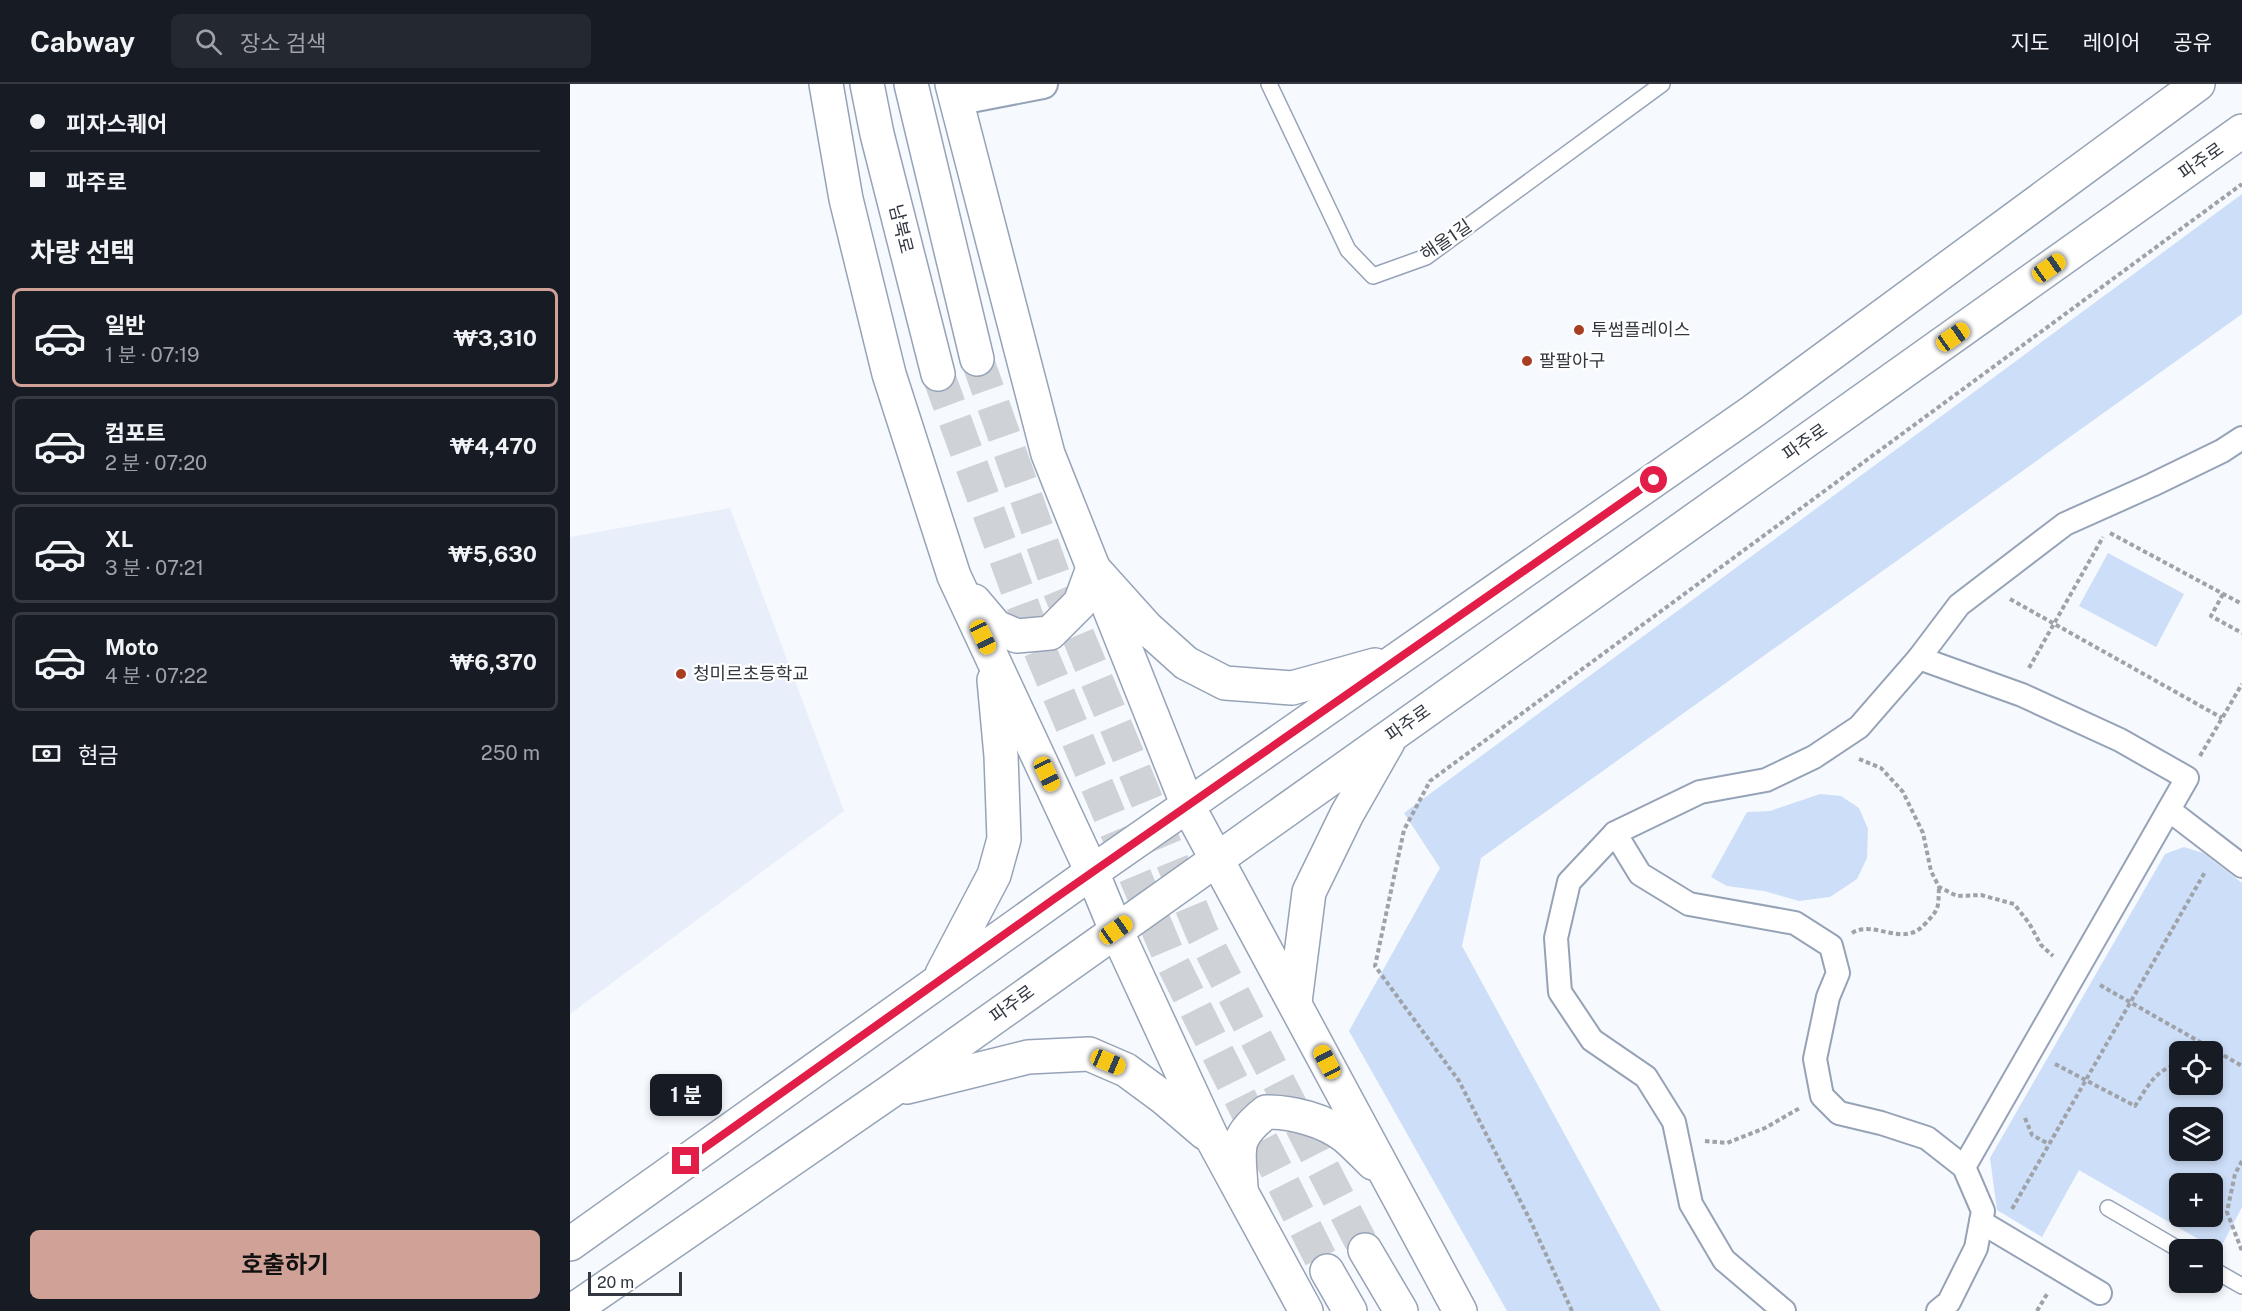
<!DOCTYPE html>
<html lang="ko">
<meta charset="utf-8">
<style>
body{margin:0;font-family:"Public Sans","Noto Sans KR",sans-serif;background:#242831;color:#f1f3f6;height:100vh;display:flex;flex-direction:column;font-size:22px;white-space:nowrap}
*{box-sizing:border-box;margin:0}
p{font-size:20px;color:#9ea1a6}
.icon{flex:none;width:33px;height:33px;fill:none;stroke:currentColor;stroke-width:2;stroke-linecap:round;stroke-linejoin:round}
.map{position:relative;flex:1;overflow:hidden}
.panel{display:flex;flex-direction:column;background:#171b24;width:570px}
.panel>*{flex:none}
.banner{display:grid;align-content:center;height:132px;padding:0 30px;background:#171b24}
.tools{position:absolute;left:1599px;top:957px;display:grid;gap:12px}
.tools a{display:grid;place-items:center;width:54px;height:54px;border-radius:9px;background:#171b24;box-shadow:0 3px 9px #0003;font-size:30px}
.scale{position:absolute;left:18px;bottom:15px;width:94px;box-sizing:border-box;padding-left:6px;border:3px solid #323740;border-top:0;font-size:16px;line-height:21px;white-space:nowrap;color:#323740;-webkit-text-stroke:4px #fff;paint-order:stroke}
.end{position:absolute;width:27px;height:27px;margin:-14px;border:8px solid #e11d48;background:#fff;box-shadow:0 0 0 3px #fff}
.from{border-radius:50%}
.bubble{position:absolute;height:42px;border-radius:9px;background:#171b24;box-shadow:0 3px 9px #0003;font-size:20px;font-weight:700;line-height:42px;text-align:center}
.car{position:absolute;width:18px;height:36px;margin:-18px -9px;border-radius:8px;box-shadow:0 0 4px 2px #0007;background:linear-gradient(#f5c518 24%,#345 0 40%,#f5c518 0 76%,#345 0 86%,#f5c518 0)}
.banner b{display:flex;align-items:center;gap:21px;height:57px;font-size:22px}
.banner b+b{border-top:2px solid #363941}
.banner i{width:15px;height:15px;background:#f1f3f6}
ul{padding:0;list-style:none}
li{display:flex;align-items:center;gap:18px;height:99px;margin:0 12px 9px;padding:0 18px;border:3px solid #363941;border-radius:9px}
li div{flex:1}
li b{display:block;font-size:22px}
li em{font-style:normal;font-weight:700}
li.active{border-color:#d0a297}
li>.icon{width:54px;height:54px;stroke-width:1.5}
h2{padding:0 30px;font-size:27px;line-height:72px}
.pay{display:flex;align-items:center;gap:15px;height:66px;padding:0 30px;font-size:22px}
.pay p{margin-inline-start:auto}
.button{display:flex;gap:12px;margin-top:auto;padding:12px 30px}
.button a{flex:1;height:69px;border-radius:9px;background:#d0a297;color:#111;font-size:24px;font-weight:700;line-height:69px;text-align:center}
header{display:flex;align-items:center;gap:36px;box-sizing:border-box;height:84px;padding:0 30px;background:#171b24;border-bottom:2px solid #363941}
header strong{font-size:28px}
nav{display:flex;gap:33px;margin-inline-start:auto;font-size:21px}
.search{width:420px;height:54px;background:#242831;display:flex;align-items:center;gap:15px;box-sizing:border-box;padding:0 21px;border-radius:9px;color:#9ea1a6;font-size:22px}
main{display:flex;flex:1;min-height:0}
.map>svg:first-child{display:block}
.built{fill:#e8effb}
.green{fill:#cddef8;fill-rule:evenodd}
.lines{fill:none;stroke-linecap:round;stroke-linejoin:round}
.secondary-tunnel{stroke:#cfd2d7;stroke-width:33;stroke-dasharray:33 16;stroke-linecap:butt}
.service-casing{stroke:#96a3b7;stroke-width:18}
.pedestrian-casing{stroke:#96a3b7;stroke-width:26}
.minor-casing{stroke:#96a3b7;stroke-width:32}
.secondary-casing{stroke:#96a3b7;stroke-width:36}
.path{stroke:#9fa3a9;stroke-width:4;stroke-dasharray:4.5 3;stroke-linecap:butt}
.service{stroke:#fff;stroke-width:15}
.pedestrian{stroke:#fff;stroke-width:22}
.minor{stroke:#fff;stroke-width:28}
.secondary{stroke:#fff;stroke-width:33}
.route{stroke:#e11d48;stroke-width:8}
.poi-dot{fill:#a83f23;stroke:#fff;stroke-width:2}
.labels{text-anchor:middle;stroke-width:4.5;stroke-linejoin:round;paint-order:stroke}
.street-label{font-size:18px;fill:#323740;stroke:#fff}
.poi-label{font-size:18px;fill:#323740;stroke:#fff;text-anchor:start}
</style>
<header>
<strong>Cabway</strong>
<div class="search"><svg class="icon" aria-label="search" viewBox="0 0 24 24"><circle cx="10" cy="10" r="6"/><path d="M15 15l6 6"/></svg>장소 검색</div>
<nav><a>지도</a><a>레이어</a><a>공유</a></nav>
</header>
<main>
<section class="panel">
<div class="banner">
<b><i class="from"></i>피자스퀘어</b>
<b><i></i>파주로</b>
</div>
<h2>차량 선택</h2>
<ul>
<li class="active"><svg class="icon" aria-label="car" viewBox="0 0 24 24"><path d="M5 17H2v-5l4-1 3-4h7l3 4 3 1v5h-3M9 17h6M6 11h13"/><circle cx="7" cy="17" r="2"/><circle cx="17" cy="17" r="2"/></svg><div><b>일반</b><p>1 분 · 07:19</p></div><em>₩3,310</em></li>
<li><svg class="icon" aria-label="car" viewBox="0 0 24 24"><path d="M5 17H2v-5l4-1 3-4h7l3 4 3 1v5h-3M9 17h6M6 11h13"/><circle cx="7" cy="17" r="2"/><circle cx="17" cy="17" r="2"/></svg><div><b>컴포트</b><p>2 분 · 07:20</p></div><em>₩4,470</em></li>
<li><svg class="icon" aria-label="car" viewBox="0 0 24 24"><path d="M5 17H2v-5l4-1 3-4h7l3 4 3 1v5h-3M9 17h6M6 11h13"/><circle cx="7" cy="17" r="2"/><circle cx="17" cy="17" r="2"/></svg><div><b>XL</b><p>3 분 · 07:21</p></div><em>₩5,630</em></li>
<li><svg class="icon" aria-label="car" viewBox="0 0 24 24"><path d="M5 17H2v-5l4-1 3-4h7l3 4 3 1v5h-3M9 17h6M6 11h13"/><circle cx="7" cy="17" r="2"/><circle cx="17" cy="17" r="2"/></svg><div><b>Moto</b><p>4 분 · 07:22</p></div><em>₩6,370</em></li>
</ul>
<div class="pay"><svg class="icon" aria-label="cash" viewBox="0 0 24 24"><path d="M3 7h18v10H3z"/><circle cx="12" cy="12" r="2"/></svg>현금<p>250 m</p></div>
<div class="button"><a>호출하기</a></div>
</section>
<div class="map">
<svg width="1672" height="1227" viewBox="0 0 1672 1227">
<rect width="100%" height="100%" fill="#f6f9fd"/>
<path class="built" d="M 160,424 L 274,727 L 0,930 L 0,453 Z"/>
<g class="green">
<path d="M 1672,110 L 1672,230 L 911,774 L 892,862 L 1091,1227 L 937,1227 L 779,947 L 870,784 L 834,729 Z"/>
<path d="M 1538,469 L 1614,510 L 1586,563 L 1509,522 Z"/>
<path d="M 1250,710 L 1271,712 L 1289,724 L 1298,745 L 1297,774 L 1287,795 L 1260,813 L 1229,817 L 1194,807 L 1157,802 L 1141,793 L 1177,728 L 1200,727 Z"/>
<path d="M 1614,763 L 1633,769 L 1672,799 L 1672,1123 L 1649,1167 L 1509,1086 L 1472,1153 L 1427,1126 L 1420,1074 L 1595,770 ZM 1610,968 L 1642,968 L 1642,1000 L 1610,1000 ZM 1610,1034 L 1642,1034 L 1642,1066 L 1610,1066 ZM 1610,1100 L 1642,1100 L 1642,1132 L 1610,1132 Z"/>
</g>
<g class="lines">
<g class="secondary-tunnel">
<path d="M 407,275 L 487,501 L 632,849 L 795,1166"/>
<path d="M 368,290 L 464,552 L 598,870 L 757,1187"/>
</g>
<g class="service-casing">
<g id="service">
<path d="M 699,0 L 778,166 L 803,192 L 856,173 L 1092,0"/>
<path d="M 1538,1124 L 1610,1166"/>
<path d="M 1642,1185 L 1672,1202"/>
</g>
</g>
<g class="pedestrian-casing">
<g id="pedestrian">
<path d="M 1349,574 L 1452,611 L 1550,656 L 1617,694 L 1394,1083"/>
<path d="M 1599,726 L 1672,782"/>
<path d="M 1045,749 L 1070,790 L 1119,820 L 1225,839 L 1261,862 L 1268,889 L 1258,913 L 1245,975 L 1252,1012 L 1269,1029 L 1311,1039 L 1357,1054 L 1394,1083 L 1413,1127 L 1406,1164 L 1379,1218 L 1368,1227"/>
<path d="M 1411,1138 L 1530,1209"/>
<path d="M 1214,1227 L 1154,1176 L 1121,1120 L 1104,1038 L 1076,993 L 1022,956 L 990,908 L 986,854 L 999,798 L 1045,749 L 1130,708 L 1196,696 L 1244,673 L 1289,643 L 1349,574 L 1389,521 L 1495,440 L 1582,401 L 1652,367 L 1672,354"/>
</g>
</g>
<g class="minor-casing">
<path id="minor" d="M 385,17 L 473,0"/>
</g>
<g class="secondary-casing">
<g id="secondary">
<path d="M 256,0 L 276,115 L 319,290 L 384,492 L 522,788 L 546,846 L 643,1056 L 736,1227"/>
<path d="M 297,0 L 307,50 L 368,290"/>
<path d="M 341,0 L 407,275"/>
<path d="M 382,0 L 478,370 L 618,722 L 890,1227"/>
<path d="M 404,517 L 426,543 L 447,552 L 480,549 L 510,519 L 523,484 L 577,544 L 616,579 L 655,599 L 722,604 L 805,581"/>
<path d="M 372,890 L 424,791 L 434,755 L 431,672 L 424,596"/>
<path d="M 725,918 L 739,808 L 777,730 L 818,658"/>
<path d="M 337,1003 L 458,973 L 519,970 L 556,986 L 594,1014 L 635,1049"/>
<path d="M 671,1104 C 669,1064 662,1055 696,1028 C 722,1028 755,1036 776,1053 C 785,1061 794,1070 803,1079"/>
<path d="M 0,1160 L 522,788 L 1182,328 L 1628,0"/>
<path d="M 795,1166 L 831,1227"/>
<path d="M 757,1187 L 780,1227"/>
<path d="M 2,1227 L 321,1007 L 1672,47"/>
</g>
</g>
<g class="path">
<path d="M 1540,449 L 1672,520"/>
<path d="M 1653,510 L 1641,532 L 1672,549"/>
<path d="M 1440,515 L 1652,634"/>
<path d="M 1459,584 L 1533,453"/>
<path d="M 1630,672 L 1672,600"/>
<path d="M 1289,675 L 1311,684 L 1333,708 L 1353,749 L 1361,787 L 1369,803 L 1387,812 L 1411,811 L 1444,820 L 1459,839 L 1471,861 L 1483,872"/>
<path d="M 1282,849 C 1304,835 1332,864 1354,841 C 1370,824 1368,825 1369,803"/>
<path d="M 1530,901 L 1672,982"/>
<path d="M 1485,980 L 1565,1022 C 1576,1005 1587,982 1610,981"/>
<path d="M 1642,984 L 1652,970"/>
<path d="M 1455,1034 L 1462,1051 L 1479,1060"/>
<path d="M 1135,1057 L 1157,1059 L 1195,1044 L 1230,1024"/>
<path d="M 1672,1077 L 1665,1090 L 1657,1128 L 1672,1167"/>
<path d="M 1442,1125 L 1635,788"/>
<path d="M 1002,1227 L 961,1138 L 889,997 L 805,882 L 834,746 L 860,697 L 1672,100"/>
<path d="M 1467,1227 L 1477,1210"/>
</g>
<use href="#service" class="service"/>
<use href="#pedestrian" class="pedestrian"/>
<use href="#minor" class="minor"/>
<use href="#secondary" class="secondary"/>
</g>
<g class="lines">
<path class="route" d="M 116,1077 L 484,815 L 1084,396"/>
</g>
<g class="poi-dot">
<circle cx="1009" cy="246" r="6"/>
<circle cx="957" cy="277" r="6"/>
<circle cx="111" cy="590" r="6"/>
</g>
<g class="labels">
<g class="street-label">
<text transform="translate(1631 77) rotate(-35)" y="6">파주로</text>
<text transform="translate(331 145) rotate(76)" y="6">남북로</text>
<text transform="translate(876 156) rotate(-34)" y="6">해올1길</text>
<text transform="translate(1235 358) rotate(-35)" y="6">파주로</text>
<text transform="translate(838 639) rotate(-35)" y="6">파주로</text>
<text transform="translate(442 920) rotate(-36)" y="6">파주로</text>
</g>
<g class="poi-label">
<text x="1021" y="252">투썸플레이스</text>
<text x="969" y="283">팔팔아구</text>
<text x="123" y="596">청미르초등학교</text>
</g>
</g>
</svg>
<div class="tools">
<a><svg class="icon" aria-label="locate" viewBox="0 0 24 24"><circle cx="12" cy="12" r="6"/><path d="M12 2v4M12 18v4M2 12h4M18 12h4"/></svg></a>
<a><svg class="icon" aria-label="layers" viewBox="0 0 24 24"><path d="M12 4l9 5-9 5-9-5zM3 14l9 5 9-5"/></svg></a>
<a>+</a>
<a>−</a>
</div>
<div class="scale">20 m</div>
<i class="end from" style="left:1084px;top:396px"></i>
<i class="end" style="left:116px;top:1077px"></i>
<div class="bubble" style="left:80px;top:990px;width:72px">1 분</div>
<i class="car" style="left:1479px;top:184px;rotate:55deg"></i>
<i class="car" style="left:1383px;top:253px;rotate:55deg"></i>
<i class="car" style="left:413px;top:553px;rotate:155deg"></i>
<i class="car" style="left:477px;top:690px;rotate:155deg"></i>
<i class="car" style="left:546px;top:846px;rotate:55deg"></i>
<i class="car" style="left:538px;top:978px;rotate:113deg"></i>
<i class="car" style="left:757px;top:978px;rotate:332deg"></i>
</div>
</main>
